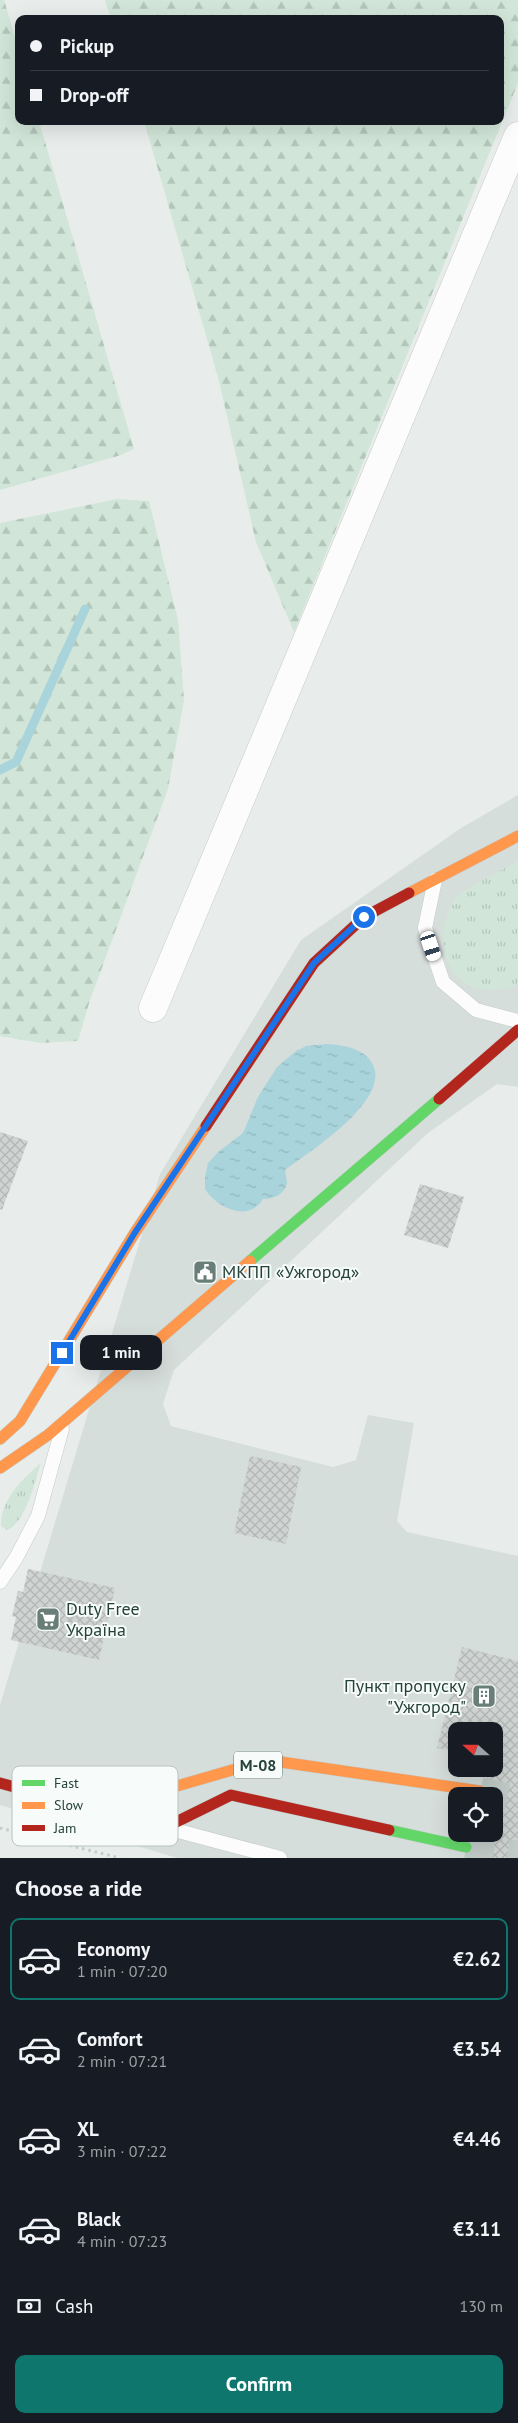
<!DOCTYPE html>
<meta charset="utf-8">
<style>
body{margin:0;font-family:"PT Sans",sans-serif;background:#242831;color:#f1f3f6;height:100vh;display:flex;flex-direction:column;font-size:19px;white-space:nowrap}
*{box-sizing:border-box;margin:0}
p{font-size:16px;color:#9ea1a6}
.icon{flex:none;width:28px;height:28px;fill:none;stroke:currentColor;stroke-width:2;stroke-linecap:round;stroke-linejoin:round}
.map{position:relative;height:1858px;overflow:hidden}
.side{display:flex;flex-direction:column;background:#171b24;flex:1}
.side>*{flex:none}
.hud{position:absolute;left:15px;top:15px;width:489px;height:110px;border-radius:10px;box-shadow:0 5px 20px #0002;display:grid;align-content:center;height:110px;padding:0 15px;background:#171b24}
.needle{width:32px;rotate:291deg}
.tools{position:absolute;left:448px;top:1722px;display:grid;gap:10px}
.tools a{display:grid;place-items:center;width:55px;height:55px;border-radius:10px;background:#171b24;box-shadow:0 5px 20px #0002;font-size:25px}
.end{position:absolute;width:22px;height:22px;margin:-11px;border:6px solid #1a73e8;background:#fff;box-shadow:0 0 0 2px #fff}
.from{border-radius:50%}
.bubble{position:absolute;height:35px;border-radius:10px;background:#171b24;box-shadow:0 5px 20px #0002;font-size:16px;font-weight:700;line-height:35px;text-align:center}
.car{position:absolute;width:15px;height:30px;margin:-15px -8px;border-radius:6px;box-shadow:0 0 4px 1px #0007;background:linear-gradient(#fff 24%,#345 0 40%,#fff 0 76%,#345 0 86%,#fff 0)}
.hud b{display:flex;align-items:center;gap:18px;height:48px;font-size:19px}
.hud b+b{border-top:1px solid #363941}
.hud i{width:12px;height:12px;background:#f1f3f6}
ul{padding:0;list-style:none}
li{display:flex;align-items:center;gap:15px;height:82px;margin:0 10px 8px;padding:0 5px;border:2px solid transparent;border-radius:10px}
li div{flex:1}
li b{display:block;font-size:19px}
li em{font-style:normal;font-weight:700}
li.active{border-color:#0f766e}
li>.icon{width:45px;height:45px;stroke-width:1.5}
h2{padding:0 15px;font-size:22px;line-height:60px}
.pay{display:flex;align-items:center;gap:12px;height:55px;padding:0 15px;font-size:19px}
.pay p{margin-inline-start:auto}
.action{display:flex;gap:10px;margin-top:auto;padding:10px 15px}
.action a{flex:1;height:58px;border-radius:10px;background:#0f766e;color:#fff;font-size:20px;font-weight:700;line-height:58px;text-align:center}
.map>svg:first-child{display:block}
.built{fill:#d6dedb;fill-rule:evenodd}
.grass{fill:url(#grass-tufts)}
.forest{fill:url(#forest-firs)}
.water{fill:url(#water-ripples)}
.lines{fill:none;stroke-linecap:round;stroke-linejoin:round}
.stream{stroke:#a9d4db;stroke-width:9}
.building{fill:url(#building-cross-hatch)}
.highway-tunnel{stroke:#c1cbc8;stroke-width:28;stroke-dasharray:28 14;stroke-linecap:butt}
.lane-casing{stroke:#c5cac8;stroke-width:15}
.street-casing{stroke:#c5cac8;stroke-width:29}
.fast-casing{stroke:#c3ccc9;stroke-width:12}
.slow-casing{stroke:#c3ccc9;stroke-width:12}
.jam-casing{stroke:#c3ccc9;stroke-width:12}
.path{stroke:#c3ccca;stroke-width:3;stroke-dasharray:2.5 4;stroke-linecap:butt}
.lane{stroke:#fcfcfc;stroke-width:14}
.street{stroke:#fcfcfc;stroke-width:28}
.fast{stroke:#63d668;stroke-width:11}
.slow{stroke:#ff974d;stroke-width:11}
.jam{stroke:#b3261e;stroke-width:11}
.route{stroke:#1a73e8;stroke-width:6}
.labels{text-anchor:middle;stroke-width:4;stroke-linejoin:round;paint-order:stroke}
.shield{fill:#f7fbf9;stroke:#637a73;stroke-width:1}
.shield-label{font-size:16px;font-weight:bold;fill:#24423a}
.poi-label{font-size:18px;fill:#24423a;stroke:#f7fbf9;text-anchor:start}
.key{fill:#f7fbf9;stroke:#b8c4c0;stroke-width:1}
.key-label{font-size:14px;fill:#24423a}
</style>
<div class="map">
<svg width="518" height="1858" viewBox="0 0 518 1858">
<defs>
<pattern id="grass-tufts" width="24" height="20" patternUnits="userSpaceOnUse" patternTransform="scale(1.25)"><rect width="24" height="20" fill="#d1e6d8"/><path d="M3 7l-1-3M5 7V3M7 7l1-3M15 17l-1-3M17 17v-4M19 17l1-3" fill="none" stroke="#b3c6ba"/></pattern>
<pattern id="forest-firs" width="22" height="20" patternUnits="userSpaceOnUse" patternTransform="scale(1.25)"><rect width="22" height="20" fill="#d1e6d8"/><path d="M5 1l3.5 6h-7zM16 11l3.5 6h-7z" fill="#b3c6ba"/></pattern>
<pattern id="water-ripples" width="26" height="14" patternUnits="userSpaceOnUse" patternTransform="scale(1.25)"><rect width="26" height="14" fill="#a9d4db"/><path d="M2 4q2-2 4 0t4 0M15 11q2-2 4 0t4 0" fill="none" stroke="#91b7bd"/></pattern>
<pattern id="building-cross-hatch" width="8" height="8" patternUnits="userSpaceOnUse" patternTransform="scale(1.25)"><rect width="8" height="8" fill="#cfd4d2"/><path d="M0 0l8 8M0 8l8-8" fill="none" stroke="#b2b7b5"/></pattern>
</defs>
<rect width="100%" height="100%" fill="#e8edeb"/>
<path class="built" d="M 518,795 L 518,1087 L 497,1084 L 428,1133 L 174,1370 L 163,1404 L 171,1426 L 333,1467 L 356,1460 L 368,1415 L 414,1423 L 397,1521 L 407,1532 L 518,1556 L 518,1858 L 177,1858 L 0,1805 L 0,1705 L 160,1174 L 301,940 L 461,828 ZM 456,1731 L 494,1731 L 494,1769 L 456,1769 ZM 456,1796 L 494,1796 L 494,1834 L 456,1834 Z"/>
<g class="grass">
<path d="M 518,861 L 518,985 C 510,990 498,990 488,990 C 441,987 433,932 456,898 C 462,890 506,868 518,861 Z"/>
<path d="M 41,1463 C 35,1481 26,1523 7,1530 L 1,1526 C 0,1500 23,1478 41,1463 Z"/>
</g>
<g class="forest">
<path d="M 0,0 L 4,0 L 19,50 L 19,121 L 39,121 L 134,449 L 121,455 L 0,490 Z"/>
<path d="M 105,0 L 518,0 L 518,83 L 294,632 L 256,542 L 218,377 L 144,121 L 500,121 L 500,19 L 111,19 Z"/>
<path d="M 117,499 L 149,501 L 178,620 L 184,700 L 168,789 L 90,1000 L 78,1041 L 40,1043 L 0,1036 L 0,523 Z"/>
</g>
<path class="water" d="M 326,1044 C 343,1045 365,1048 373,1065 C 390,1101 309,1152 285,1170 L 287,1183 C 284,1195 274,1199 263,1199 C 249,1223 217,1208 205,1189 L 205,1177 L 208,1163 L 218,1152 L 243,1133 L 258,1097 L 277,1067 L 296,1051 L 306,1046 Z"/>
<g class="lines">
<path class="stream" d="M 0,770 L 16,762 L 85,609"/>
</g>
<g class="building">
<path d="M 0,1132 L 28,1141 L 2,1210 L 0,1209 Z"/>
<path d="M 420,1184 L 464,1197 L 448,1248 L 404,1235 Z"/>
<path d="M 250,1456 L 301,1467 L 286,1544 L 234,1533 Z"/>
<path d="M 28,1569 L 115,1588 L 99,1660 L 11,1640 L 16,1617 L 12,1616 L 18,1591 L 23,1592 Z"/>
<path d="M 462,1647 L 518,1661 L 518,1858 L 477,1858 L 481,1851 L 481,1843 L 473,1834 L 494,1834 L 495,1786 L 490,1779 L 484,1776 L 486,1769 L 494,1769 L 494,1731 L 456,1731 L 456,1752 L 437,1748 Z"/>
</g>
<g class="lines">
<g class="highway-tunnel">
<path d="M 480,1791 L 518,1800"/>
<path d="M 466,1847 L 518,1855"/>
</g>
<g class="lane-casing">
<g id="lane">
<path d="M 435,880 L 425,928 L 443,982 L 476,1010 L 518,1021"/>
<path d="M 0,1582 L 16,1558 L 38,1516 L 62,1429"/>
<path d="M 167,1828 L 280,1858"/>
</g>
</g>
<g class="street-casing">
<path id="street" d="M 153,1008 L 518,136"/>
</g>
<g class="fast-casing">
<g id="fast">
<path d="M 250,1261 L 439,1099"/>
<path d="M 389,1830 L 466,1847"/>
</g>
</g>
<g class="slow-casing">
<g id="slow">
<path d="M 409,893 L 518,836"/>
<path d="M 0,1439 L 20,1421 L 134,1234 L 206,1126"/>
<path d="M 0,1468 L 48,1435 L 250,1261"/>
<path d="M 49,1791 L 116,1782 L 177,1786 L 246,1766 L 281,1762 L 480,1791"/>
</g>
</g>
<g class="jam-casing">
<g id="jam">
<path d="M 439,1099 L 518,1030"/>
<path d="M 206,1126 L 314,963 L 364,917 L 409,893"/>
<path d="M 0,1783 L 164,1828 L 231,1795 L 389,1830"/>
</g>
</g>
<path class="path" d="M 0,1828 L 120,1858"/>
<use href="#lane" class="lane"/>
<use href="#street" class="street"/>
<use href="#fast" class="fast"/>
<use href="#slow" class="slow"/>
<use href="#jam" class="jam"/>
</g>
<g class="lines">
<path class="route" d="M 62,1353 L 134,1234 L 314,963 L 364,917"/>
</g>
<defs>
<g id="civic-square" transform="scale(1.25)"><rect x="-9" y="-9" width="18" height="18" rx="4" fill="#697e78" stroke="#f7fbf9"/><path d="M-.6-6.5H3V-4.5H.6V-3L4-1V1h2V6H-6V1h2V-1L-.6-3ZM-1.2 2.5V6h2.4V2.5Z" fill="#fff"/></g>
<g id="supermarket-square" transform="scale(1.25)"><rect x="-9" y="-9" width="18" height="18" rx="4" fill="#697e78" stroke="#f7fbf9"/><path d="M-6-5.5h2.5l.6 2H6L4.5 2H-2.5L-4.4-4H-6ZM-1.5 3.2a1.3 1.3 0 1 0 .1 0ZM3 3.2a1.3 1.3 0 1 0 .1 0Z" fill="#fff"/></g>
<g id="building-square" transform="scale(1.25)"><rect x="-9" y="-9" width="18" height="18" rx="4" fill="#697e78" stroke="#f7fbf9"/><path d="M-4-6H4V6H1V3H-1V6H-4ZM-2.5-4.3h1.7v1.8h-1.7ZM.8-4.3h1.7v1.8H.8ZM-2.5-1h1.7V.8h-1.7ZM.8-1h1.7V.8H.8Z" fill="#fff"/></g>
</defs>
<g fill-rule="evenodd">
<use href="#civic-square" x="205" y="1272"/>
<use href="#supermarket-square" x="48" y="1619"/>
<use href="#building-square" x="484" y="1696"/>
</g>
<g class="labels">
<rect class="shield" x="234" y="1751.5" width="48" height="27" rx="4"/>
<g class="shield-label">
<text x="258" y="1771">М-08</text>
</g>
<g class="poi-label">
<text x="222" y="1278">МКПП «Ужгород»</text>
<text x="66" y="1615">Duty Free<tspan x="66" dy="21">Україна</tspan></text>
<text x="466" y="1692" text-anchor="end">Пункт пропуску<tspan x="466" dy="21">"Ужгород"</tspan></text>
</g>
</g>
<rect x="12" y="1766" width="166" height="80" rx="8" class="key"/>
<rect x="22" y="1780" width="23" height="6" fill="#63d668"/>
<rect x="22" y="1802" width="23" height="7" fill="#ff974d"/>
<rect x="22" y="1825" width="23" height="6" fill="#b3261e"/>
<g class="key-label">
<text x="54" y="1788">Fast</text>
<text x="54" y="1810">Slow</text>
<text x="54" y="1833">Jam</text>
</g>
</svg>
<div class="tools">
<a><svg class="needle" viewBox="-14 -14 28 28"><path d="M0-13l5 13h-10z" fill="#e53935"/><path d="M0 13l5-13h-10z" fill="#9ea1a6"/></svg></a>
<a><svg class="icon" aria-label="locate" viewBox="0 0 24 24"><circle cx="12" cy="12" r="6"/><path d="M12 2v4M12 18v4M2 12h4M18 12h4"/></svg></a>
</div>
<i class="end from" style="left:364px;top:917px"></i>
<i class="end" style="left:62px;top:1353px"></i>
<div class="bubble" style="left:80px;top:1335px;width:82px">1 min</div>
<i class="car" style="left:431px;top:946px;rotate:162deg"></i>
<div class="hud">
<b><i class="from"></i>Pickup</b>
<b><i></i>Drop-off</b>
</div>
</div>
<section class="side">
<h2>Choose a ride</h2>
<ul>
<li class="active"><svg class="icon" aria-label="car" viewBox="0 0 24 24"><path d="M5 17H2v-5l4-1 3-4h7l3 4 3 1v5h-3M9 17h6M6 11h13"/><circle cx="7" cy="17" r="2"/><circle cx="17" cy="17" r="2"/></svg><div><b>Economy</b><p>1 min · 07:20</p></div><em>€2.62</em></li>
<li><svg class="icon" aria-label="car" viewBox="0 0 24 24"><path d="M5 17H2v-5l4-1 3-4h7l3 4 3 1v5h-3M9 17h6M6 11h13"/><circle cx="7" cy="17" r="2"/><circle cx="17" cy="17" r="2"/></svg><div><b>Comfort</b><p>2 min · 07:21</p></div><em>€3.54</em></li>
<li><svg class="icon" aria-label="car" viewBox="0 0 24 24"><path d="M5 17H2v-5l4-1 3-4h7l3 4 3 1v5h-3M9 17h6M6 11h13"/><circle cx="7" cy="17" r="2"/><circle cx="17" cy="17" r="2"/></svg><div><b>XL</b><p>3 min · 07:22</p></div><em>€4.46</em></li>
<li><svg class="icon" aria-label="car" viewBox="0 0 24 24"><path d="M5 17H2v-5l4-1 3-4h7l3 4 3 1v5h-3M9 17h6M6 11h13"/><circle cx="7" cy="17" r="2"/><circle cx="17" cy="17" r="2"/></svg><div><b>Black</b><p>4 min · 07:23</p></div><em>€3.11</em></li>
</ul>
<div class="pay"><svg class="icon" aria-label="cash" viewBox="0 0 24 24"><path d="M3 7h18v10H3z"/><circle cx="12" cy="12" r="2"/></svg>Cash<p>130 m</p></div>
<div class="action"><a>Confirm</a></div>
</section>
